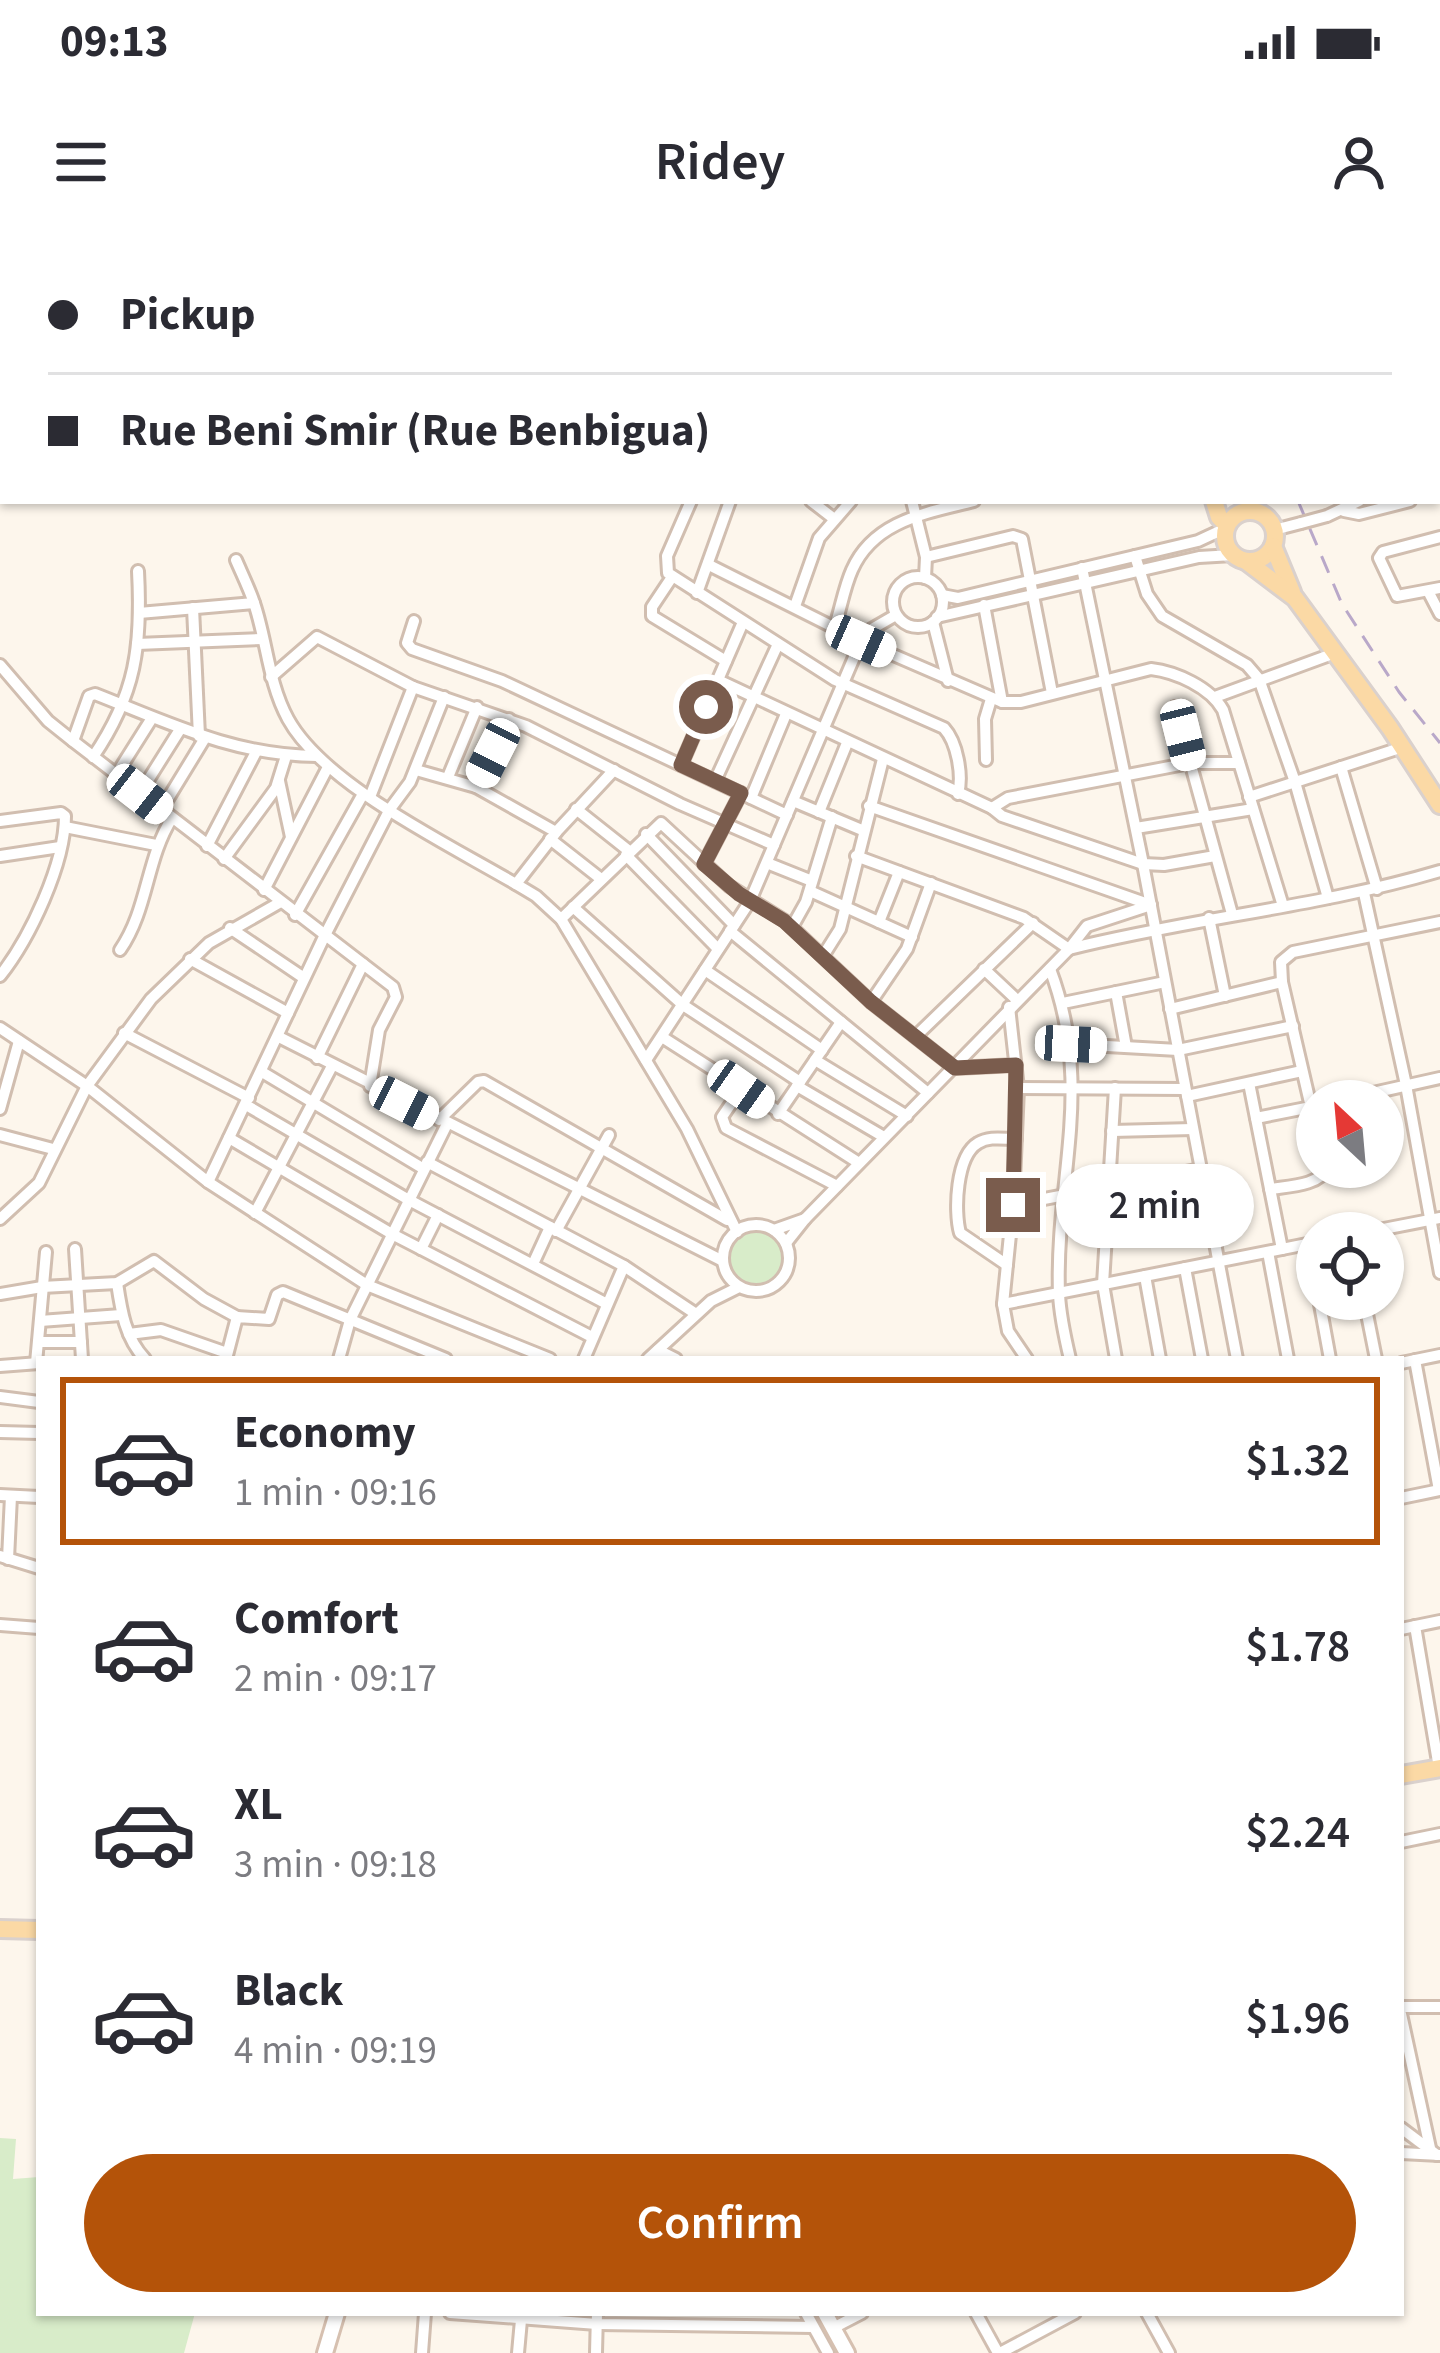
<!DOCTYPE html>
<meta charset="utf-8">
<style>
body{margin:0;font-family:"Source Sans 3",sans-serif;background:#f7f7f7;color:#2b2b33;height:100vh;display:flex;flex-direction:column;font-size:45px;white-space:nowrap}
*{box-sizing:border-box;margin:0}
p{font-size:39px;color:#7c7c81}
.icon{flex:none;width:66px;height:66px;fill:none;stroke:currentColor;stroke-width:2;stroke-linecap:round;stroke-linejoin:round}
.map{position:relative;flex:1;overflow:hidden}
.sheet{position:absolute;left:36px;top:1116px;width:1368px;height:960px;display:flex;flex-direction:column;background:#fff;border-radius:0px;box-shadow:0 3px 9px #0004}
.sheet>*{flex:none}
.hud{position:absolute;left:0px;top:0px;width:1440px;height:264px;box-shadow:0 3px 9px #0004;display:grid;align-content:center;height:264px;padding:0 48px;background:#fff}
.needle{width:78px;rotate:334deg}
.fabs{position:absolute;left:1296px;top:840px;display:grid;gap:24px}
.fabs a{display:grid;place-items:center;width:108px;height:108px;border-radius:50%;background:#fff;box-shadow:0 3px 9px #0004;font-size:60px}
.end{position:absolute;width:54px;height:54px;margin:-27px;border:15px solid #7a5c4d;background:#fff;box-shadow:0 0 0 6px #fff}
.from{border-radius:50%}
.bubble{position:absolute;height:84px;border-radius:42px;background:#fff;box-shadow:0 3px 9px #0004;font-size:39px;font-weight:600;line-height:84px;text-align:center}
.car{position:absolute;width:36px;height:72px;margin:-36px -18px;border-radius:15px;box-shadow:0 0 9px 3px #0007;background:linear-gradient(#fff 24%,#345 0 40%,#fff 0 76%,#345 0 86%,#fff 0)}
.hud b{display:flex;align-items:center;gap:42px;height:114px;font-size:45px}
.hud b+b{border-top:3px solid #e1e1e2}
.hud i{width:30px;height:30px;background:#2b2b33}
ul{padding:21px 0 0;list-style:none}
li{display:flex;align-items:center;gap:36px;height:168px;margin:0 24px 18px;padding:0 24px;border:6px solid transparent;border-radius:0px}
li div{flex:1}
li b{display:block;font-size:45px}
li em{font-style:normal;font-weight:600}
li.current{border-color:#b45309}
li>.icon{width:108px;height:108px;stroke-width:1.5}
.cta{display:flex;gap:24px;margin-top:auto;padding:24px 48px}
.cta a{flex:1;height:138px;border-radius:72px;background:#b45309;color:#fff;font-size:48px;font-weight:600;line-height:138px;text-align:center}
.status{display:flex;justify-content:space-between;align-items:center;height:84px;padding:0 60px;background:#fff;direction:ltr}
.status svg{height:33px;fill:currentColor}
header{display:flex;justify-content:space-between;align-items:center;height:156px;padding:0 48px;background:#fff;font-size:54px;font-weight:600}
.map>svg:first-child{display:block}
.green{fill:#d8ecc9}
.lines{fill:none;stroke-linecap:round;stroke-linejoin:round}
.street-casing{stroke:#d1beb0;stroke-width:16}
.secondary-casing{stroke:#d6c0b0;stroke-width:20}
.primary-casing{stroke:#dad1cd;stroke-width:22}
.street{stroke:#fff;stroke-width:10}
.secondary{stroke:#fff;stroke-width:14}
.primary{stroke:#fbd9a5;stroke-width:16}
.rail{stroke:#b9a8c9;stroke-width:3;stroke-dasharray:18 12;stroke-linecap:butt}
.street-bridge-casing{stroke:#d1beb0;stroke-width:16;stroke-linecap:butt}
.street-bridge{stroke:#fff;stroke-width:10}
.route{stroke:#7a5c4d;stroke-width:15}
</style>
<div class="status"><b>09:13</b><svg viewBox="0 0 49 12"><path d="M0 12V9h3v3zM5 12V6h3v6zM10 12V3h3v9zM15 12V0h3v12zM26 1h20v11H26zM47 4h2v5h-2z"/></svg></div>
<header><svg class="icon" aria-label="menu" viewBox="0 0 24 24"><path d="M4 6h16M4 12h16M4 18h16"/></svg>Ridey<svg class="icon" aria-label="person" viewBox="0 0 24 24"><circle cx="12" cy="8" r="4"/><path d="M4 21q1-7 8-7t8 7"/></svg></header>
<div class="map">
<svg width="1440" height="2113" viewBox="0 0 1440 2113">
<rect width="100%" height="100%" fill="#fdf6ec"/>
<g class="green">
<circle cx="756" cy="1018" r="26"/>
<path d="M 0,1898 L 16,1899 L 13,1939 L 39,1937 L 39,2073 L 195,2073 L 184,2113 L 0,2113 Z"/>
</g>
<g class="lines">
<g class="street-casing">
<g id="street">
<path d="M 865,0 L 865,3"/>
<path d="M 903,0 L 904,3"/>
<path d="M 945,0 L 945,3"/>
<path d="M 988,0 L 989,3"/>
<path d="M 1030,0 L 1031,3"/>
<path d="M 757,3 L 757,0"/>
<path d="M 805,3 L 805,0"/>
<path d="M 1356,3 L 1356,0"/>
<path d="M 1406,3 L 1406,0"/>
<path d="M 1437,143 L 1440,143"/>
<path d="M 1437,246 L 1440,255"/>
<path d="M 691,261 L 667,316 L 668,333 L 835,440 L 944,488 C 957,502 963,535 958,554"/>
<path d="M 811,261 L 833,278"/>
<path d="M 912,261 L 926,317 L 925,338"/>
<path d="M 1344,271 L 1359,274 L 1410,261"/>
<path d="M 1327,276 L 1359,261"/>
<path d="M 1274,290 L 1301,283"/>
<path d="M 1440,297 L 1383,312 L 1379,318 L 1397,356 L 1440,348"/>
<path d="M 1135,316 L 1147,354 L 1162,376 L 1247,425 L 1259,439 L 1295,542 L 1328,658"/>
<path d="M 926,317 L 1013,296 L 1022,299 L 1052,453"/>
<path d="M 236,320 C 242,334 249,348 254,363 C 267,401 268,442 288,479 C 327,550 466,612 536,656 L 561,679 L 687,889 L 737,992"/>
<path d="M 709,325 L 861,401 L 1002,462 L 1021,462 L 1151,429 C 1176,432 1210,447 1223,470 L 1283,666"/>
<path d="M 1082,328 L 1143,624 L 1237,1119"/>
<path d="M 672,337 L 652,367 L 652,376 L 726,421"/>
<circle cx="918" cy="362" r="25"/>
<path d="M 1428,351 L 1440,374"/>
<path d="M 697,353 L 730,261"/>
<path d="M 942,355 L 958,358 L 1198,301 L 1226,288"/>
<path d="M 984,365 L 1002,462"/>
<path d="M 795,366 L 819,298 L 851,261"/>
<path d="M 193,368 L 199,496"/>
<path d="M 139,373 L 254,363"/>
<path d="M 937,377 L 1199,317 L 1233,315"/>
<path d="M 414,381 L 407,403 L 412,409 L 502,441 L 787,575"/>
<path d="M 933,382 L 948,441"/>
<path d="M 835,386 C 841,368 844,348 852,330 C 874,280 927,273 974,261"/>
<path d="M 137,404 L 262,399"/>
<path d="M 0,425 L 48,481 L 73,501 L 393,747 L 396,757 L 379,790 L 370,846"/>
<path d="M 271,437 L 317,397 L 413,447 L 526,486 L 680,564 L 774,605"/>
<path d="M 718,440 L 992,568"/>
<path d="M 1215,457 L 1335,413"/>
<path d="M 1175,467 L 1232,674"/>
<path d="M 73,501 L 89,456 L 95,454 C 169,483 236,516 317,516"/>
<path d="M 93,517 C 136,454 142,406 138,331"/>
<path d="M 986,520 L 985,479 L 991,459"/>
<path d="M 681,525 L 743,382"/>
<path d="M 1341,527 L 1377,649"/>
<path d="M 416,530 L 476,547 L 556,592"/>
<path d="M 116,535 L 152,478"/>
<path d="M 448,537 L 477,467"/>
<path d="M 279,541 L 291,597"/>
<path d="M 715,541 L 778,404"/>
<path d="M 476,547 L 509,479"/>
<path d="M 140,553 L 179,491"/>
<path d="M 370,557 L 413,447"/>
<path d="M 1249,557 L 1403,507"/>
<path d="M 751,558 L 786,474"/>
<path d="M 793,561 L 862,590"/>
<path d="M 869,566 L 1151,665"/>
<path d="M 576,569 L 629,611"/>
<path d="M 161,570 L 205,498"/>
<path d="M 819,572 L 847,503"/>
<path d="M 0,581 L 61,573 L 65,576 C 65,624 30,698 0,736"/>
<path d="M 65,587 L 156,605"/>
<path d="M 1136,588 L 1253,569"/>
<path d="M 646,594 L 734,685"/>
<path d="M 550,599 L 601,639"/>
<path d="M 207,606 L 256,512"/>
<path d="M 626,615 L 718,709"/>
<path d="M 0,616 L 60,607"/>
<path d="M 1215,616 L 1164,625 L 1143,624 L 1002,576 L 992,568 L 1008,558 L 1190,523 L 1239,523"/>
<path d="M 224,619 L 276,548 L 286,516"/>
<path d="M 767,623 L 812,641"/>
<path d="M 704,624 L 741,553"/>
<path d="M 516,644 L 558,590 L 614,530"/>
<path d="M 264,650 L 328,527"/>
<path d="M 810,651 L 912,697"/>
<path d="M 1364,653 L 1406,845 L 1440,1033"/>
<path d="M 573,667 L 683,765 L 800,842"/>
<path d="M 295,675 L 363,554"/>
<path d="M 1209,678 L 1225,756"/>
<path d="M 561,679 L 661,583 L 729,646 L 785,681 L 871,762 L 955,828 L 1016,825"/>
<path d="M 879,682 L 899,632"/>
<path d="M 792,687 L 806,662 L 832,577"/>
<path d="M 230,688 L 304,738"/>
<path d="M 730,691 L 928,853"/>
<path d="M 1069,709 C 1192,678 1319,667 1440,631"/>
<path d="M 1069,709 L 1087,686 L 1151,665"/>
<path d="M 120,710 C 148,670 146,619 172,578"/>
<path d="M 823,716 L 840,689 L 883,519"/>
<path d="M 190,719 L 288,773"/>
<path d="M 984,729 L 1017,760"/>
<path d="M 1050,729 C 1095,848 1055,936 1059,1054 C 1060,1076 1065,1098 1070,1119"/>
<path d="M 705,730 L 822,810"/>
<path d="M 1116,752 L 1126,807"/>
<path d="M 871,762 L 907,709 L 931,643"/>
<path d="M 1063,763 L 1165,742"/>
<path d="M 1009,767 L 1018,848 L 1013,965 L 1003,1064 L 1008,1091 L 1027,1119"/>
<path d="M 1170,769 L 1282,742"/>
<path d="M 0,788 L 87,846 L 208,942 L 367,1045 L 550,1119"/>
<path d="M 124,793 L 249,858"/>
<path d="M 916,796 L 1033,683"/>
<path d="M 279,797 L 723,1021"/>
<path d="M 662,797 L 859,923"/>
<path d="M 1071,804 L 1178,810 L 1293,786"/>
<path d="M 317,818 L 363,724"/>
<path d="M 646,820 L 750,661 L 861,401 L 870,390 L 896,375"/>
<path d="M 815,820 L 907,876"/>
<path d="M 262,832 L 424,929"/>
<path d="M 1249,843 L 1282,1009"/>
<path d="M 797,846 L 884,897"/>
<path d="M 1018,848 L 1185,849"/>
<path d="M 1115,848 L 1103,1044 L 1116,1119"/>
<path d="M 741,849 L 722,877 L 726,888 L 837,946"/>
<path d="M 1187,856 L 1302,831"/>
<path d="M 1337,861 L 1440,838"/>
<path d="M 246,865 L 409,960 L 607,1064"/>
<path d="M 1317,865 L 1311,867 L 1282,742 L 1281,722 L 1293,712 L 1440,682"/>
<path d="M 0,869 L 19,801"/>
<path d="M 778,874 L 841,782"/>
<path d="M 1256,878 L 1311,867"/>
<path d="M 439,880 L 478,842 L 484,841 L 727,980"/>
<path d="M 1112,891 L 1193,889"/>
<path d="M 0,895 L 53,909"/>
<path d="M 229,898 L 392,994 L 592,1097"/>
<path d="M 427,922 L 624,1026 L 696,1074"/>
<path d="M 208,942 L 324,697 L 390,569 L 410,542 L 444,457"/>
<path d="M 1270,949 C 1290,946 1319,946 1328,927"/>
<path d="M 1013,965 L 1201,929"/>
<path d="M 255,973 L 332,826"/>
<path d="M 0,979 L 39,943 L 87,846 L 151,759 L 209,703 L 279,663"/>
<path d="M 805,979 L 1069,709 L 1024,678 L 856,616"/>
<circle cx="756" cy="1018" r="33"/>
<path d="M 1107,989 L 1209,971"/>
<path d="M 774,990 L 805,979 L 786,1003"/>
<path d="M 556,991 L 609,895"/>
<path d="M 1363,993 L 1440,978"/>
<path d="M 1310,1003 L 1317,1046"/>
<path d="M 75,1009 L 82,1119"/>
<path d="M 421,1009 L 438,975"/>
<path d="M 1268,1012 L 1288,1119"/>
<path d="M 533,1024 L 550,987"/>
<path d="M 1007,1025 L 960,993 C 954,971 956,916 978,903 C 989,896 1003,899 1016,899"/>
<path d="M 1185,1028 L 1202,1119"/>
<path d="M 1145,1036 L 1160,1119"/>
<path d="M 117,1043 C 121,1070 125,1098 145,1119"/>
<path d="M 0,1054 L 42,1047 L 117,1043 L 154,1021 L 204,1059 L 237,1077"/>
<path d="M 1319,1059 L 1330,1119"/>
<path d="M 1364,1059 L 1376,1119"/>
<path d="M 1003,1064 L 1317,1002"/>
<path d="M 40,1081 L 121,1075"/>
<path d="M 129,1094 L 161,1090 L 227,1113"/>
<path d="M 38,1102 L 81,1102"/>
<path d="M 658,1110 L 676,1119"/>
<path d="M 226,1119 L 237,1077 L 269,1079 L 277,1055 L 283,1052 L 446,1119"/>
<path d="M 339,1119 L 350,1080 L 447,884"/>
<path d="M 584,1119 L 624,1026"/>
<path d="M 648,1119 L 711,1061 L 739,1047"/>
<path d="M 1415,1120 L 1439,1250"/>
<path d="M 36,1123 L 46,1012"/>
<path d="M 1401,1123 L 1440,1115"/>
<path d="M 0,1126 L 39,1123"/>
<path d="M 0,1157 L 39,1162"/>
<path d="M 0,1192 L 39,1193"/>
<path d="M 0,1255 L 39,1257"/>
<path d="M 1401,1258 L 1440,1250"/>
<path d="M 0,1316 L 39,1328"/>
<path d="M 8,1319 L 11,1256"/>
<path d="M 0,1385 L 39,1388"/>
<path d="M 1415,1386 L 1439,1528"/>
<path d="M 1401,1389 L 1440,1381"/>
<path d="M 1401,1602 L 1440,1594"/>
<path d="M 1401,1767 L 1440,1767"/>
<path d="M 1401,1774 L 1430,1908"/>
<path d="M 1401,1888 L 1437,1915"/>
<path d="M 1401,1913 L 1440,1915"/>
<path d="M 450,2073 L 597,2084 L 813,2087"/>
<path d="M 806,2073 L 828,2113"/>
<path d="M 976,2073 L 998,2113"/>
<path d="M 1147,2073 L 1169,2113"/>
<path d="M 833,2088 L 862,2073"/>
<path d="M 422,2113 L 425,2073"/>
<path d="M 518,2113 L 521,2080"/>
<path d="M 596,2113 L 597,2073"/>
<path d="M 1000,2113 L 1075,2073"/>
</g>
</g>
<g class="secondary-casing">
<g id="secondary">
<path d="M 1237,3 L 1238,0"/>
<path d="M 825,2073 L 847,2113"/>
<path d="M 325,2113 L 337,2073"/>
</g>
</g>
<g class="primary-casing">
<g id="primary">
<path d="M 1155,0 L 1155,3"/>
<path d="M 1214,261 L 1219,277 L 1227,285"/>
<circle cx="1250" cy="296" r="25"/>
<path d="M 1273,306 L 1292,352"/>
<path d="M 1246,321 L 1295,358 L 1390,488 L 1440,565"/>
<path d="M 1401,1535 L 1440,1528"/>
<path d="M 0,1689 L 39,1690"/>
</g>
</g>
<use href="#street" class="street"/>
<use href="#secondary" class="secondary"/>
<use href="#primary" class="primary"/>
<g class="rail">
<path d="M 1268,3 L 1269,0"/>
<path d="M 1298,261 L 1342,364 L 1399,452 L 1440,503"/>
</g>
<g class="street-bridge-casing">
<path id="street-bridge" d="M 1301,283 L 1327,276"/>
</g>
<use href="#street-bridge" class="street-bridge"/>
</g>
<g class="lines">
<path class="route" d="M 706,467 L 681,525 L 741,553 L 704,624 L 739,654 L 784,681 L 871,762 L 955,828 L 1016,825 L 1013,965"/>
</g>
</svg>
<div class="fabs">
<a><svg class="needle" viewBox="-14 -14 28 28"><path d="M0-13l5 13h-10z" fill="#e53935"/><path d="M0 13l5-13h-10z" fill="#7c7c81"/></svg></a>
<a><svg class="icon" aria-label="locate" viewBox="0 0 24 24"><circle cx="12" cy="12" r="6"/><path d="M12 2v4M12 18v4M2 12h4M18 12h4"/></svg></a>
</div>
<i class="end from" style="left:706px;top:467px"></i>
<i class="end" style="left:1013px;top:965px"></i>
<div class="bubble" style="left:1056px;top:924px;width:198px">2 min</div>
<i class="car" style="left:861px;top:401px;rotate:114deg"></i>
<i class="car" style="left:1183px;top:495px;rotate:166deg"></i>
<i class="car" style="left:493px;top:513px;rotate:207deg"></i>
<i class="car" style="left:140px;top:554px;rotate:128deg"></i>
<i class="car" style="left:1071px;top:804px;rotate:93deg"></i>
<i class="car" style="left:741px;top:849px;rotate:125deg"></i>
<i class="car" style="left:404px;top:863px;rotate:117deg"></i>
<div class="hud">
<b><i class="from"></i>Pickup</b>
<b><i></i>Rue Beni Smir (Rue Benbigua)</b>
</div>
<section class="sheet">
<ul>
<li class="current"><svg class="icon" aria-label="car" viewBox="0 0 24 24"><path d="M5 17H2v-5l4-1 3-4h7l3 4 3 1v5h-3M9 17h6M6 11h13"/><circle cx="7" cy="17" r="2"/><circle cx="17" cy="17" r="2"/></svg><div><b>Economy</b><p>1 min · 09:16</p></div><em>$1.32</em></li>
<li><svg class="icon" aria-label="car" viewBox="0 0 24 24"><path d="M5 17H2v-5l4-1 3-4h7l3 4 3 1v5h-3M9 17h6M6 11h13"/><circle cx="7" cy="17" r="2"/><circle cx="17" cy="17" r="2"/></svg><div><b>Comfort</b><p>2 min · 09:17</p></div><em>$1.78</em></li>
<li><svg class="icon" aria-label="car" viewBox="0 0 24 24"><path d="M5 17H2v-5l4-1 3-4h7l3 4 3 1v5h-3M9 17h6M6 11h13"/><circle cx="7" cy="17" r="2"/><circle cx="17" cy="17" r="2"/></svg><div><b>XL</b><p>3 min · 09:18</p></div><em>$2.24</em></li>
<li><svg class="icon" aria-label="car" viewBox="0 0 24 24"><path d="M5 17H2v-5l4-1 3-4h7l3 4 3 1v5h-3M9 17h6M6 11h13"/><circle cx="7" cy="17" r="2"/><circle cx="17" cy="17" r="2"/></svg><div><b>Black</b><p>4 min · 09:19</p></div><em>$1.96</em></li>
</ul>
<div class="cta"><a>Confirm</a></div>
</section>
</div>
